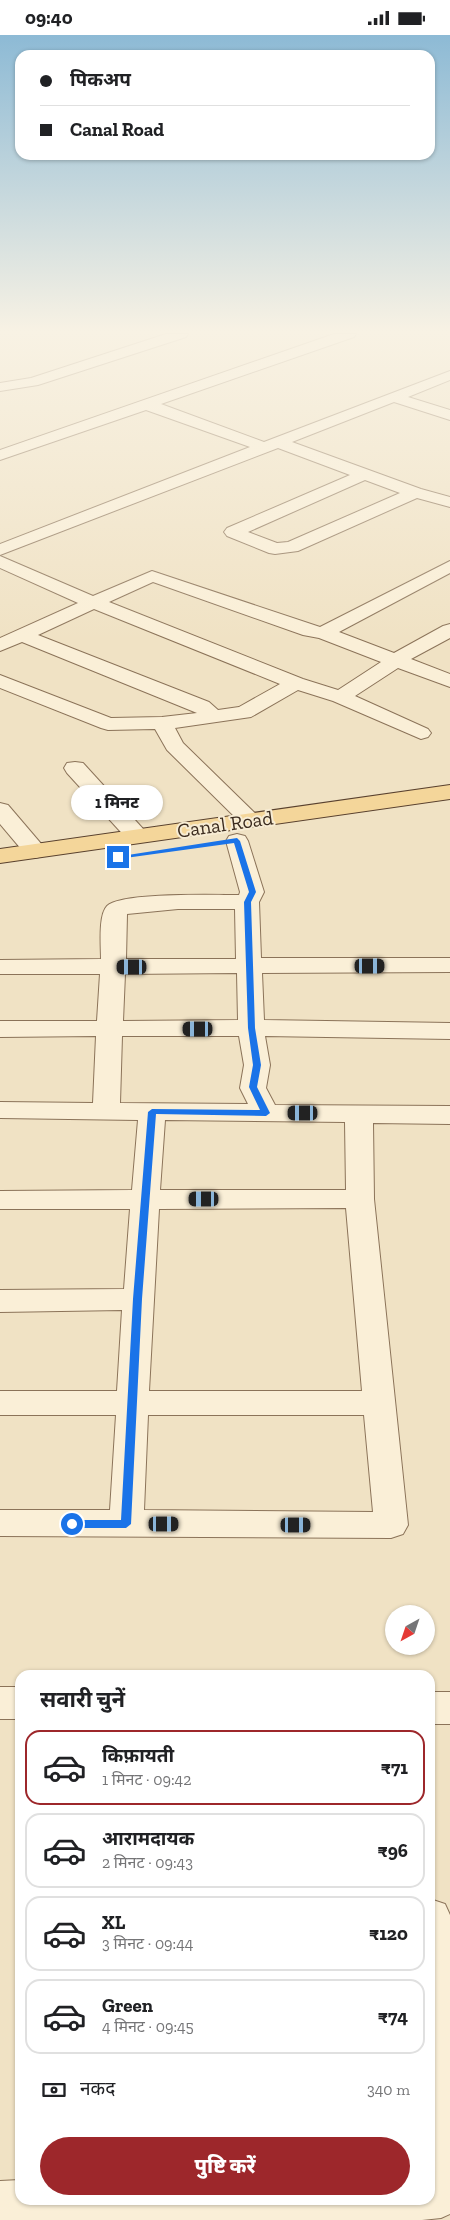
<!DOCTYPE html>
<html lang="hi">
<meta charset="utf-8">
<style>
body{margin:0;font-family:"Zilla Slab","Noto Sans Devanagari",serif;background:#f6f6f6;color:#202124;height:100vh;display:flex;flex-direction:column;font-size:19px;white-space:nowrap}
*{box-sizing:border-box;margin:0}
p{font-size:16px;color:#757577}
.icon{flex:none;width:28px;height:28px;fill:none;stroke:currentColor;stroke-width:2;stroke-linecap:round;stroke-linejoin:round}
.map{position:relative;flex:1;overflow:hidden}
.details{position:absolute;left:15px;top:1635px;width:420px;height:535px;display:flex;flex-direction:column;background:#fff;border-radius:15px;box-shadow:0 1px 4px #0004}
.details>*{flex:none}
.guide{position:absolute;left:15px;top:15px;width:420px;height:110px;border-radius:15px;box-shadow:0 1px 4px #0004;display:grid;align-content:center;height:110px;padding:0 25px;background:#fff}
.needle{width:32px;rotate:220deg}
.fabs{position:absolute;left:385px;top:1570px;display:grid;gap:10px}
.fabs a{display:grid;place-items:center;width:50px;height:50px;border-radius:50%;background:#fff;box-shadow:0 1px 4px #0004;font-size:25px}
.end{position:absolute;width:22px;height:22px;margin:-11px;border:6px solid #1a73e8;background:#fff;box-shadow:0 0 0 2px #fff}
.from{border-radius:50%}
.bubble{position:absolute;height:35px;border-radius:18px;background:#fff;box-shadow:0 1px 4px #0004;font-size:16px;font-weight:800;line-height:35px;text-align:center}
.car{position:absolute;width:15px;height:30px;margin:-15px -8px;border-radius:6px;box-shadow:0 0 4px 1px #0007;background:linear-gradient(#222 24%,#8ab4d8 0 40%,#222 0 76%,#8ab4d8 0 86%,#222 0)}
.guide b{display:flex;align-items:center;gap:18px;height:48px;font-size:19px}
.guide b+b{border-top:1px solid #e0e0e0}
.guide i{width:12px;height:12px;background:#202124}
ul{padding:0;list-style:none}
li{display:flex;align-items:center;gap:15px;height:75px;margin:0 10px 8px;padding:0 15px;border:2px solid #e0e0e0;border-radius:15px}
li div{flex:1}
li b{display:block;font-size:19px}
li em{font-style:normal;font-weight:800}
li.on{border-color:#9d272b}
li>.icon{width:45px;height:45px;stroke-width:1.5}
h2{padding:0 25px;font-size:22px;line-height:60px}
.pay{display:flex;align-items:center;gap:12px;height:55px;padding:0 25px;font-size:19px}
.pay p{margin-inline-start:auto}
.primary-button{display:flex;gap:10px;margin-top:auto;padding:10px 25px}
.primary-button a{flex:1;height:58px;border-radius:30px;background:#9d272b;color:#fff;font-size:20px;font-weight:800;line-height:58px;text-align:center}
.status{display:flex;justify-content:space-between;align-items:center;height:35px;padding:0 25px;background:#fff;direction:ltr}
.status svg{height:14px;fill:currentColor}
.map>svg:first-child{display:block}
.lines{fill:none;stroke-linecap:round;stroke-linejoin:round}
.minor-casing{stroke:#8b7359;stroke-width:2}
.major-casing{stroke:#59412e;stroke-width:2}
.minor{fill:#faefd7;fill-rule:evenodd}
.major{fill:#f4d69a;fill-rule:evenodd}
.route{fill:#1a73e8}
.labels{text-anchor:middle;stroke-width:4;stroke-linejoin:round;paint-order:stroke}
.street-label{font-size:20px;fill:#3b2b1e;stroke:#f7ecd4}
</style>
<div class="status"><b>09:40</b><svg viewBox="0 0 49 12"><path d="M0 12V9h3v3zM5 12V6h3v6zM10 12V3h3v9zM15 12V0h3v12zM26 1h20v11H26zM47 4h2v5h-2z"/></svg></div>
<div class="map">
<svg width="450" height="2185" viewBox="0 0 450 2185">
<rect width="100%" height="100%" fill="#f0e2c4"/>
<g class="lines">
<g class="minor-casing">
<g id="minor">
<path d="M 166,299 L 188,299 L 186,302 L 38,350 L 0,356 L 0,348 L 31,343 Z"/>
<path d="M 334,299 L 356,299 L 354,302 L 161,369 L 264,407 L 450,336 L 450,345 L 408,362 L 450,375 L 450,385 L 394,367 L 292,407 L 421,454 L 450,462 L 450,472 L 417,463 L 298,516 L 275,519 L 269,518 L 227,501 L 224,497 L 227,493 L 350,440 L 278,413 L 0,520 L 0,509 L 250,412 L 146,375 L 0,425 L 0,415 ZM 365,445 L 400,458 L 288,507 L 277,508 L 248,497 Z"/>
<path d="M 0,521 L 93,561 L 152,536 L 320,592 L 450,526 L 450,538 L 339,597 L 394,618 L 443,591 L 450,589 L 450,603 L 411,624 L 450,639 L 450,652 L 398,633 L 355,661 L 428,694 L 431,698 L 428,702 L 421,704 L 333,666 L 298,655 L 251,682 L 175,693 L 183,708 L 262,785 L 259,790 L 251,792 L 243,790 L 167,715 L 155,694 L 108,695 L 101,693 L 0,653 L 0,640 L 111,683 L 162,682 L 197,678 L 22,607 L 0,616 L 0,603 L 78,568 L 0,533 ZM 153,547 L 303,600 L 319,603 L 381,627 L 338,655 L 303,644 L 109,567 ZM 94,574 L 280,649 L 239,672 L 218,675 L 209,667 L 38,600 Z"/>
<path d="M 75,727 L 83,728 L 145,796 L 148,801 L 145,806 L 137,808 L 129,806 L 67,738 L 64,733 L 67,728 Z"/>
<path d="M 0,768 L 8,770 L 43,811 L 46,816 L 43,821 L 35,823 L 27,821 L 0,789 Z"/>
<path d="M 237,799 L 245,801 L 248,806 L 264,857 L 259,867 L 261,923 L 450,923 L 450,937 L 262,938 L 264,985 L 450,988 L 450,1004 L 265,1001 L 270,1030 L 266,1053 L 275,1070 L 450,1071 L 450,1089 L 373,1088 L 374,1164 L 408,1490 L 403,1499 L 391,1503 L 0,1501 L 0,1475 L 110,1475 L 116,1380 L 0,1380 L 0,1356 L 117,1356 L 122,1275 L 0,1277 L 0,1255 L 124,1254 L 130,1174 L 0,1174 L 0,1156 L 132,1155 L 138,1085 L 0,1083 L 0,1067 L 93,1068 L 96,1001 L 0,1002 L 0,986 L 97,986 L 100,939 L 0,939 L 0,925 L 101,924 C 101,912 98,880 107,871 C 121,857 215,860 239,860 L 240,857 L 226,806 L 229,801 ZM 178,874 L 235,874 L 236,924 L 126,924 L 127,879 ZM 237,938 L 238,985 L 123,986 L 125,939 ZM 122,1001 L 239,1001 L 244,1030 L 240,1053 L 248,1069 L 120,1068 ZM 165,1085 L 345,1087 L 346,1155 L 160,1155 ZM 346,1173 L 362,1356 L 149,1356 L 159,1174 ZM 148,1380 L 364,1380 L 373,1477 L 144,1475 Z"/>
<rect x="0" y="1652" width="20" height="32"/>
<rect x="430" y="1657" width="20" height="32"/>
<path d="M 430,1864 L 445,1869 L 450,1880 L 450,2179 L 441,2183 L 422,2185 L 0,2185 L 0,2146 L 20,2145 L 20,2165 L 430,2165 Z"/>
</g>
</g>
<g class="major-casing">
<path id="major" d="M 450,750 L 450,764 L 0,828 L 0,814 Z"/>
</g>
<use href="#minor" class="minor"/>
<use href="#major" class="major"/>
</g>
<linearGradient id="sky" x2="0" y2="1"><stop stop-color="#8dbad5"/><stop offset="0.49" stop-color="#f8f2e4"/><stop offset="1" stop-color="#f8f2e4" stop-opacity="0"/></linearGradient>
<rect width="450" height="605" fill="url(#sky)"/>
<path class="route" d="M 237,803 L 240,806 L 256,857 L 251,867 L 255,993 L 261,1030 L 257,1052 L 270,1078 L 266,1081 L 156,1079 L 142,1264 L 131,1489 L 126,1493 L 72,1493 L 67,1489 L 72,1485 L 121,1485 L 133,1264 L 148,1077 L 152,1074 L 260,1075 L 249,1052 L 253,1030 L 248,993 L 244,867 L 249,857 L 234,808 L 118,824 L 115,822 Z"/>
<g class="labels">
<g class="street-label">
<text transform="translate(225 789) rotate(-8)" y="7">Canal Road</text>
</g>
</g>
</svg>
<div class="fabs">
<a><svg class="needle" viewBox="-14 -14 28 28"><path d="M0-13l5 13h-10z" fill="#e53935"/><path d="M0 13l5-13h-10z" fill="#757577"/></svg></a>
</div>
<i class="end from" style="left:72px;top:1489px"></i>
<i class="end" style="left:118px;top:822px"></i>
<div class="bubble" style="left:71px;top:750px;width:92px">1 मिनट</div>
<i class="car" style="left:370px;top:931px;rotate:90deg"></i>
<i class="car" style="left:132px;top:932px;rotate:270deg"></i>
<i class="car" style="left:198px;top:994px;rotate:270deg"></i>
<i class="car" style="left:303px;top:1078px;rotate:270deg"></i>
<i class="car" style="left:204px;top:1164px;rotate:270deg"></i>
<i class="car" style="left:164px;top:1489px;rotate:90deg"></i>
<i class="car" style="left:296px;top:1490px;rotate:90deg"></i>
<div class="guide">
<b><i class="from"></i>पिकअप</b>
<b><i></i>Canal Road</b>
</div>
<section class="details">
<h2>सवारी चुनें</h2>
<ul>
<li class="on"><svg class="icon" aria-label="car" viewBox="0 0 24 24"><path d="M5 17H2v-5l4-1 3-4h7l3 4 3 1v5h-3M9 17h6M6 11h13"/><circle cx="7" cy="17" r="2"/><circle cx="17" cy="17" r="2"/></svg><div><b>किफ़ायती</b><p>1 मिनट · 09:42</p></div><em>₹71</em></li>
<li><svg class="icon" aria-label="car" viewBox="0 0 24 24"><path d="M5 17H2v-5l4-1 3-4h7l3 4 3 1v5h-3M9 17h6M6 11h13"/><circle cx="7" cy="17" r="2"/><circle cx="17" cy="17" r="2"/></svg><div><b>आरामदायक</b><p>2 मिनट · 09:43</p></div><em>₹96</em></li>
<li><svg class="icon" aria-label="car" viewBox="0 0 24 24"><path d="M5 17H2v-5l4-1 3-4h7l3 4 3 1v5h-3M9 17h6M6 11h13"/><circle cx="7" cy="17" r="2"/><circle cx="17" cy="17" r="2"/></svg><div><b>XL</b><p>3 मिनट · 09:44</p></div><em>₹120</em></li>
<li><svg class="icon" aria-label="car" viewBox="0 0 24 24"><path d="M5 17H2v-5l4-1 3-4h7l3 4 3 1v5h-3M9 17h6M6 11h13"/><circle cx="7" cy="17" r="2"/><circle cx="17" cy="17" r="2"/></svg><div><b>Green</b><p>4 मिनट · 09:45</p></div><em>₹74</em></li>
</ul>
<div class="pay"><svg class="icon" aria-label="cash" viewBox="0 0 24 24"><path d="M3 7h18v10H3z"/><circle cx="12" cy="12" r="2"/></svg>नकद<p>340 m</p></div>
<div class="primary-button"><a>पुष्टि करें</a></div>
</section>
</div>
